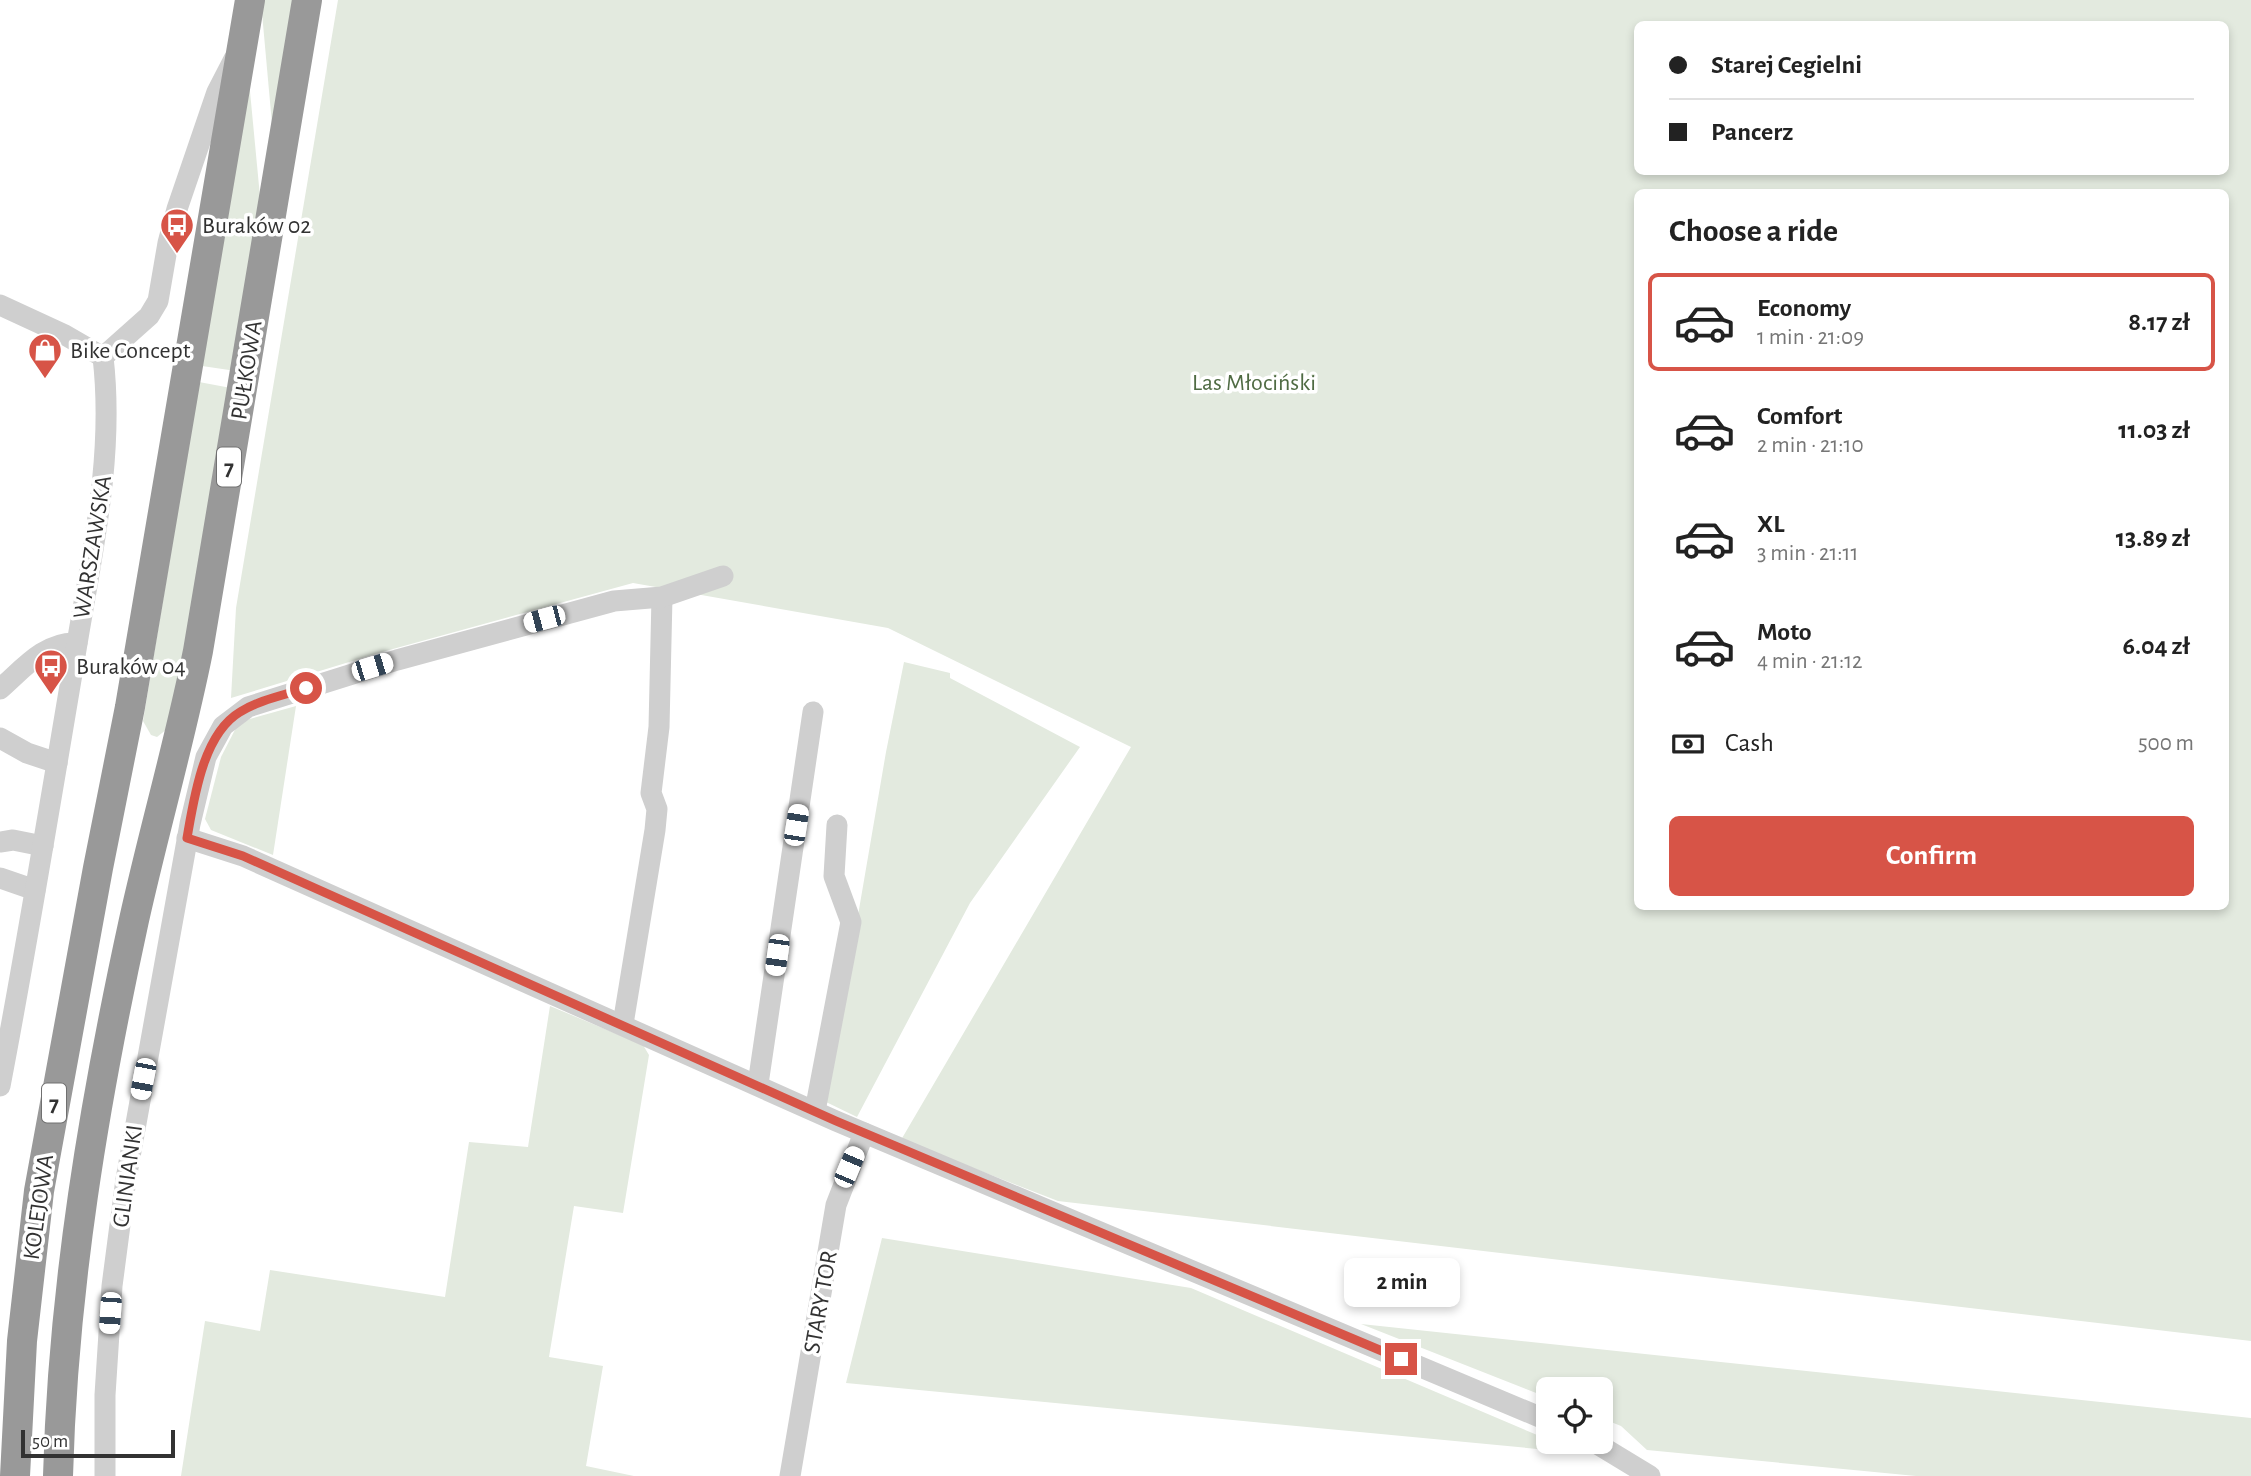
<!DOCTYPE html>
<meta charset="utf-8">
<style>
body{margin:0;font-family:"Alegreya Sans",sans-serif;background:#f6f6f6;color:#222;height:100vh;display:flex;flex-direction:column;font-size:26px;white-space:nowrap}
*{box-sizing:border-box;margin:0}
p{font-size:23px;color:#767676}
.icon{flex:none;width:38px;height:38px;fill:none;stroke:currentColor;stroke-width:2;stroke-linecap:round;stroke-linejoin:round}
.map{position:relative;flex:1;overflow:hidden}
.sheet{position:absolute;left:1634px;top:189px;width:595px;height:721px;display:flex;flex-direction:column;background:#fff;border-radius:10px;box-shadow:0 4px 10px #0003}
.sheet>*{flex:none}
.guide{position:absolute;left:1634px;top:21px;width:595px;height:154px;border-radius:10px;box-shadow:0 4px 10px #0003;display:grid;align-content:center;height:154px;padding:0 35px;background:#fff}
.buttons{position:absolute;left:1536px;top:1377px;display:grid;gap:14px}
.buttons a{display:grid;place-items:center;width:77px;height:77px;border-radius:10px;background:#fff;box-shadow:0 4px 10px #0003;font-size:35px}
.scale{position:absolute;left:21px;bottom:18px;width:154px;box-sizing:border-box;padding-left:7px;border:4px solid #323232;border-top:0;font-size:19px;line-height:24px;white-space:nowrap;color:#323232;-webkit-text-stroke:5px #fff;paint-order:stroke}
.end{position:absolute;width:32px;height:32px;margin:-16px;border:9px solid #d75447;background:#fff;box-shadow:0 0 0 4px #fff}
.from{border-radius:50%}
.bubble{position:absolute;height:49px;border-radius:10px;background:#fff;box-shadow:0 4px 10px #0003;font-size:23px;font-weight:700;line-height:49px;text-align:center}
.car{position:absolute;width:21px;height:42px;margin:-21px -10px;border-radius:9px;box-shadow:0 0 5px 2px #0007;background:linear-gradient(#fff 24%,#345 0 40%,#fff 0 76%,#345 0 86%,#fff 0)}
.guide b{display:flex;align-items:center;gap:24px;height:66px;font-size:26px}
.guide b+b{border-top:2px solid #e0e0e0}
.guide i{width:18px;height:18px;background:#222}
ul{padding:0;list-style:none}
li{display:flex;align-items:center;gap:21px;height:98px;margin:0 14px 10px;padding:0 21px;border:4px solid transparent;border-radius:10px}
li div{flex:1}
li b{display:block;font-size:26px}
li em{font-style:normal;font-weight:700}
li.active{border-color:#d75447}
li>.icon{width:63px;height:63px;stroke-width:1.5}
h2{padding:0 35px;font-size:32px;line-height:84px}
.pay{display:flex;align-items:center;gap:18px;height:77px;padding:0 35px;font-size:26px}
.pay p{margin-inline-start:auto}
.primary-button{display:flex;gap:14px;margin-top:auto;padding:14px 35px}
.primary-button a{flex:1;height:80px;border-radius:10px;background:#d75447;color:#fff;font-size:28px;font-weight:700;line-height:80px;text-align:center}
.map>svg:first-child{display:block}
.green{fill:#e3eadf;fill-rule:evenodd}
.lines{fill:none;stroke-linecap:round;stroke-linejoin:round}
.minor{stroke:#cfcfcf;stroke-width:21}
.highway{stroke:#999;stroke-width:30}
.route{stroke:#d75447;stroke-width:9}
.labels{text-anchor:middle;stroke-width:7;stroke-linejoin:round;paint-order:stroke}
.shield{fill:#fff;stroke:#707070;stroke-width:2}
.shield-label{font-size:23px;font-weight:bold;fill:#323232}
.poi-label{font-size:24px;fill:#323232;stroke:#fff;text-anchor:start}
.street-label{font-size:24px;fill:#323232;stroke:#fff}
.park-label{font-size:24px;fill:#4f6b43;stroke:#fff}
</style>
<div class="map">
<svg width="2251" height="1476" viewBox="0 0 2251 1476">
<rect width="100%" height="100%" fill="#fff"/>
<g class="green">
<path d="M 264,0 L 294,0 L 273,135 L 262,13 Z"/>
<path d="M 338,0 L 2251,0 L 2251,1341 L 1058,1201 L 901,1140 L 1131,747 L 888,628 L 633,583 L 382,652 L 231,698 L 236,608 ZM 1638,24 L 2226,24 L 2226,172 L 1638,172 ZM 1638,192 L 2226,192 L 2226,906 L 1638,906 Z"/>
<path d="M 249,81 L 261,207 L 236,371 L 202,366 Z"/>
<path d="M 199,382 L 231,388 L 182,676 L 167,729 L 157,737 L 151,735 L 143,721 Z"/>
<path d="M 904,662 L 950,673 L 950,678 L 1080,747 L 970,903 L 857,1117 L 826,1102 L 886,752 Z"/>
<path d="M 296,706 L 273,855 L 211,830 L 205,819 L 221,757 L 239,722 Z"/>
<path d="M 550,1006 L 643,1045 L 649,1055 L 623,1213 L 574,1206 L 549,1357 L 603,1366 L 586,1466 L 634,1476 L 181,1476 L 205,1321 L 260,1331 L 270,1270 L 445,1297 L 469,1142 L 528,1147 Z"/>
<path d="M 882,1238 L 1191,1288 L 1549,1440 L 1549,1442 L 1580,1453 L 846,1383 Z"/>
<path d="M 1361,1324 L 2251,1418 L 2251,1476 L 1916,1476 L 1647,1450 L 1621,1426 L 1601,1418 L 1601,1390 L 1549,1390 L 1549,1398 Z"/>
</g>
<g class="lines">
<g class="minor">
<path d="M 0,305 L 65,335 L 103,357"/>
<path d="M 103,357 L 149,316 L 158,301 L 168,243 L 177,209 L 217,92 L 234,59"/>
<path d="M 0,689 C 22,670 45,641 77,643"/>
<path d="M 0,738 L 27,753 L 57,763"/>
<path d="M 187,838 L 243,856 L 836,1121 L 1549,1421"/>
<path d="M 0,842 L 13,840 L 43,846"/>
<path d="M 0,878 L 35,890"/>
<path d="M 623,1024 L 655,830 L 657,809 L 651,793 L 659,727 L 662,597"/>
<path d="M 758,1084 L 813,712"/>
<path d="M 0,1086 C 27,945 50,804 74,662 C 90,561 115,460 103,357"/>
<path d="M 815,1111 L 851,922 L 834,876 L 837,825"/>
<path d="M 1594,1442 L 1650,1476"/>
<path d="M 105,1476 L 105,1395 L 112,1286 L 126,1179 L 190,824 L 206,757 L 223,726 L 248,707 L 397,660 L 614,601 L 662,597 L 723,576"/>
<path d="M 790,1476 L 836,1205 L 864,1133"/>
</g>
<g class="highway">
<path d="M 15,1476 L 22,1341 L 39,1191 L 98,868 L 130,707 L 250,0"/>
<path d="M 58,1476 C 63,1288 94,1103 134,920 C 154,830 180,741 198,651 L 307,0"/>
</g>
</g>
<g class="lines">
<path class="route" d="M 306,688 C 285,695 259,700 240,712 C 203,734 194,798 187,838 L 243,856 L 836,1121 L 1401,1359"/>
</g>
<defs>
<g id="bus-pin" transform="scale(1.75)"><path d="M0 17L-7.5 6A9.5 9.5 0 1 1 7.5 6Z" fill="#d75447" stroke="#fff"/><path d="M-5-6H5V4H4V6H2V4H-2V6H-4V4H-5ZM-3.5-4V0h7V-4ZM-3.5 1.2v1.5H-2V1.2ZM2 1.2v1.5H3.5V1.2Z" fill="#fff"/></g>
<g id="shop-pin" transform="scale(1.75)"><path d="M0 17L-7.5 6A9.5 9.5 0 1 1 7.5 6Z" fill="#d75447" stroke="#fff"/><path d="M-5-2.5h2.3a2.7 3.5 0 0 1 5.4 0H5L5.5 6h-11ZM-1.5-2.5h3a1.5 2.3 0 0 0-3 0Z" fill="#fff"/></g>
</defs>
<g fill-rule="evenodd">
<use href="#bus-pin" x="177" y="225"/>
<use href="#shop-pin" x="45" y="350"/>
<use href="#bus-pin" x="51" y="666"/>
</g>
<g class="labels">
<g class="shield">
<rect x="217" y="447.5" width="24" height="39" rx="5"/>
<rect x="42" y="1083.5" width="24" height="39" rx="5"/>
</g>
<g class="shield-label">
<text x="229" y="475">7</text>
<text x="54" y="1111">7</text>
</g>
<g class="poi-label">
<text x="202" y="233">Buraków 02</text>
<text x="70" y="358">Bike Concept</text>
<text x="76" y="674">Buraków 04</text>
</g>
<g class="street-label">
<text transform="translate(246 370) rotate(-81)" y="8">PUŁKOWA</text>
<text transform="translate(92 547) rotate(-81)" y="8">WARSZAWSKA</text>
<text transform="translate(127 1176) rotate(-82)" y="8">GLINIANKI</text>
<text transform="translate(38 1207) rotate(-82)" y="8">KOLEJOWA</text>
<text transform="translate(820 1302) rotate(-80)" y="8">STARY TOR</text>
</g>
<g class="park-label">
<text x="1254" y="390">Las Młociński</text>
</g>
</g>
</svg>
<div class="buttons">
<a><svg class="icon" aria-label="locate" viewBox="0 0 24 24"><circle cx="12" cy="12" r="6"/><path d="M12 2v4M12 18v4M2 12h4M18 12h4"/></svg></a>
</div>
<div class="scale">50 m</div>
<i class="end from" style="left:306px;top:688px"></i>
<i class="end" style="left:1401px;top:1359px"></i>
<div class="bubble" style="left:1344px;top:1258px;width:116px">2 min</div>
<i class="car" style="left:544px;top:619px;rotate:255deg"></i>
<i class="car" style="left:372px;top:667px;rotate:73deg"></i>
<i class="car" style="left:796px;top:825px;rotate:9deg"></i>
<i class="car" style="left:777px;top:955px;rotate:188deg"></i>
<i class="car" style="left:143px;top:1079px;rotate:191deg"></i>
<i class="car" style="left:849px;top:1167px;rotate:23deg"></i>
<i class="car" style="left:110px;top:1313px;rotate:184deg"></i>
<div class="guide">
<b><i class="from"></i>Starej Cegielni</b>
<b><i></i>Pancerz</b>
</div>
<section class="sheet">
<h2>Choose a ride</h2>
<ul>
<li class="active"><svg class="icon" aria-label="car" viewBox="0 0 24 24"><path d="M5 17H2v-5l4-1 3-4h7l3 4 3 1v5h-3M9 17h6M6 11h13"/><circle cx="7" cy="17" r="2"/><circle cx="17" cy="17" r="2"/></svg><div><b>Economy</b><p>1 min · 21:09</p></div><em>8.17 zł</em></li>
<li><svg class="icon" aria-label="car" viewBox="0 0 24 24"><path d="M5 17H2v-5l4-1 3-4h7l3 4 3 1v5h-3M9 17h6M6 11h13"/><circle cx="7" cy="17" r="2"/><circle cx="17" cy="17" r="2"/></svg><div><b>Comfort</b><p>2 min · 21:10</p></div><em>11.03 zł</em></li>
<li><svg class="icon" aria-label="car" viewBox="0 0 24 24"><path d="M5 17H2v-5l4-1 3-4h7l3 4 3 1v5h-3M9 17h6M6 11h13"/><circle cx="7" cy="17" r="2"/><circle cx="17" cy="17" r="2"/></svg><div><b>XL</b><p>3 min · 21:11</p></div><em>13.89 zł</em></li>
<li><svg class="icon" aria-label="car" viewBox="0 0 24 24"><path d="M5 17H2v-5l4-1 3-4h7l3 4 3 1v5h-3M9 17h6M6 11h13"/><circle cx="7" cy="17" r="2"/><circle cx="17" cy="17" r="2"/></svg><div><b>Moto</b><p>4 min · 21:12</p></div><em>6.04 zł</em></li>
</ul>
<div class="pay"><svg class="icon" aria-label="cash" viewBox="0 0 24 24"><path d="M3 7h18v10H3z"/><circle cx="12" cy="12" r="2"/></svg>Cash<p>500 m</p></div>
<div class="primary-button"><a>Confirm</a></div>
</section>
</div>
